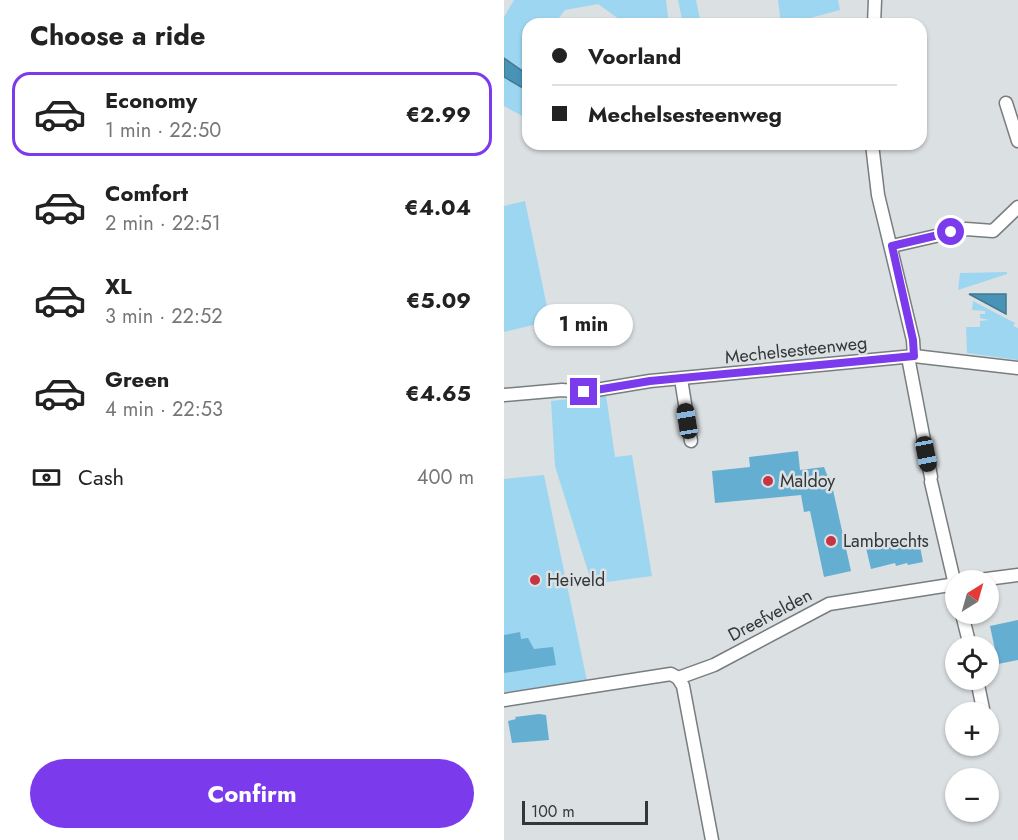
<!DOCTYPE html>
<meta charset="utf-8">
<style>
body{margin:0;font-family:Jost,sans-serif;background:#f2f2f2;color:#222;height:100vh;display:flex;flex-direction:column;font-size:22px;white-space:nowrap}
*{box-sizing:border-box;margin:0}
p{font-size:20px;color:#767676}
.icon{flex:none;width:33px;height:33px;fill:none;stroke:currentColor;stroke-width:2;stroke-linecap:round;stroke-linejoin:round}
.map{position:relative;flex:1;overflow:hidden}
.drawer{display:flex;flex-direction:column;background:#fff;width:504px}
.drawer>*{flex:none}
.banner{position:absolute;left:18px;top:18px;width:405px;height:132px;border-radius:18px;box-shadow:0 2px 4px #0004;display:grid;align-content:center;height:132px;padding:0 30px;background:#fff}
.needle{width:39px;rotate:37deg}
.fabs{position:absolute;left:441px;top:570px;display:grid;gap:12px}
.fabs a{display:grid;place-items:center;width:54px;height:54px;border-radius:50%;background:#fff;box-shadow:0 2px 4px #0004;font-size:30px}
.scale{position:absolute;left:18px;bottom:15px;width:126px;box-sizing:border-box;padding-left:6px;border:3px solid #343637;border-top:0;font-size:16px;line-height:21px;white-space:nowrap;color:#343637;-webkit-text-stroke:4px #dbe0e3;paint-order:stroke}
.end{position:absolute;width:27px;height:27px;margin:-14px;border:8px solid #7c3aed;background:#fff;box-shadow:0 0 0 3px #fff}
.from{border-radius:50%}
.bubble{position:absolute;height:42px;border-radius:21px;background:#fff;box-shadow:0 2px 4px #0004;font-size:20px;font-weight:700;line-height:42px;text-align:center}
.car{position:absolute;width:18px;height:36px;margin:-18px -9px;border-radius:8px;box-shadow:0 0 4px 2px #0007;background:linear-gradient(#222 24%,#8ab4d8 0 40%,#222 0 76%,#8ab4d8 0 86%,#222 0)}
.banner b{display:flex;align-items:center;gap:21px;height:57px;font-size:22px}
.banner b+b{border-top:2px solid #e0e0e0}
.banner i{width:15px;height:15px;background:#222}
ul{padding:0;list-style:none}
li{display:flex;align-items:center;gap:18px;height:84px;margin:0 12px 9px;padding:0 18px;border:3px solid transparent;border-radius:18px}
li div{flex:1}
li b{display:block;font-size:22px}
li em{font-style:normal;font-weight:700}
li.selected{border-color:#7c3aed}
li>.icon{width:54px;height:54px;stroke-width:1.5}
h2{padding:0 30px;font-size:27px;line-height:72px}
.pay{display:flex;align-items:center;gap:15px;height:66px;padding:0 30px;font-size:22px}
.pay p{margin-inline-start:auto}
.button{display:flex;gap:12px;margin-top:auto;padding:12px 30px}
.button a{flex:1;height:69px;border-radius:36px;background:#7c3aed;color:#fff;font-size:24px;font-weight:700;line-height:69px;text-align:center}
main{display:flex;flex:1;min-height:0}
.map>svg:first-child{display:block}
.green{fill:#9dd6f1}
.water{fill:#4994b6;stroke:#437890;stroke-width:1.5}
.building{fill:#64aed1}
.lines{fill:none;stroke-linecap:round;stroke-linejoin:round}
.minor-casing{stroke:#797d7f;stroke-width:15}
.minor{stroke:#fff;stroke-width:12}
.route{stroke:#7c3aed;stroke-width:8}
.poi-dot{fill:#c63545;stroke:#dbe0e3;stroke-width:2}
.labels{text-anchor:middle;stroke-width:5;stroke-linejoin:round;paint-order:stroke}
.street-label{font-size:18px;fill:#343637;stroke:#dbe0e3}
.poi-label{font-size:18px;fill:#343637;stroke:#dbe0e3;text-anchor:start}
</style>
<main>
<section class="drawer">
<h2>Choose a ride</h2>
<ul>
<li class="selected"><svg class="icon" aria-label="car" viewBox="0 0 24 24"><path d="M5 17H2v-5l4-1 3-4h7l3 4 3 1v5h-3M9 17h6M6 11h13"/><circle cx="7" cy="17" r="2"/><circle cx="17" cy="17" r="2"/></svg><div><b>Economy</b><p>1 min · 22:50</p></div><em>€2.99</em></li>
<li><svg class="icon" aria-label="car" viewBox="0 0 24 24"><path d="M5 17H2v-5l4-1 3-4h7l3 4 3 1v5h-3M9 17h6M6 11h13"/><circle cx="7" cy="17" r="2"/><circle cx="17" cy="17" r="2"/></svg><div><b>Comfort</b><p>2 min · 22:51</p></div><em>€4.04</em></li>
<li><svg class="icon" aria-label="car" viewBox="0 0 24 24"><path d="M5 17H2v-5l4-1 3-4h7l3 4 3 1v5h-3M9 17h6M6 11h13"/><circle cx="7" cy="17" r="2"/><circle cx="17" cy="17" r="2"/></svg><div><b>XL</b><p>3 min · 22:52</p></div><em>€5.09</em></li>
<li><svg class="icon" aria-label="car" viewBox="0 0 24 24"><path d="M5 17H2v-5l4-1 3-4h7l3 4 3 1v5h-3M9 17h6M6 11h13"/><circle cx="7" cy="17" r="2"/><circle cx="17" cy="17" r="2"/></svg><div><b>Green</b><p>4 min · 22:53</p></div><em>€4.65</em></li>
</ul>
<div class="pay"><svg class="icon" aria-label="cash" viewBox="0 0 24 24"><path d="M3 7h18v10H3z"/><circle cx="12" cy="12" r="2"/></svg>Cash<p>400 m</p></div>
<div class="button"><a>Confirm</a></div>
</section>
<div class="map">
<svg width="514" height="840" viewBox="0 0 514 840">
<rect width="100%" height="100%" fill="#dbe0e3"/>
<g class="green">
<path d="M 10,0 L 162,0 L 165,24 L 122,24 L 94,4 L 61,10 L 50,24 L 24,24 L 24,75 L 0,58 L 0,17 Z"/>
<path d="M 174,0 L 192,0 L 197,24 L 179,24 Z"/>
<path d="M 274,0 L 334,0 L 336,10 L 291,22 L 292,24 L 277,24 Z"/>
<path d="M 0,77 L 24,91 L 24,119 L 0,106 Z"/>
<path d="M 21,201 L 46,321 L 0,332 L 0,206 Z"/>
<path d="M 503,272 L 503,274 L 454,290 L 456,273 Z"/>
<path d="M 469,301 L 511,323 L 509,326 L 514,328 L 514,360 L 463,353 L 462,327 L 476,327 L 476,321 L 485,320 L 476,318 L 476,314 L 481,314 L 481,311 L 468,310 Z"/>
<path d="M 102,395 L 111,457 L 128,455 L 148,576 L 88,584 L 51,466 L 47,401 Z"/>
<path d="M 40,475 L 83,681 L 0,692 L 0,479 Z"/>
</g>
<g class="water">
<path d="M 0,58 L 24,75 L 24,91 L 0,77 Z"/>
<path d="M 465,294 L 502,294 L 502,314 Z"/>
</g>
<g class="building">
<path d="M 294,451 L 296,470 L 320,467 L 329,490 L 347,571 L 320,577 L 306,511 L 300,512 L 297,495 L 211,503 L 208,471 L 246,467 L 245,457 Z"/>
<path d="M 414,536 L 419,562 L 404,565 L 403,563 L 392,566 L 391,563 L 367,569 L 362,548 Z"/>
<path d="M 514,620 L 514,660 L 494,664 L 486,626 Z"/>
<path d="M 16,632 L 17,639 L 24,638 L 30,649 L 49,647 L 52,665 L 0,673 L 0,635 Z"/>
<path d="M 35,714 L 42,715 L 45,740 L 8,743 L 4,721 L 12,719 L 11,717 Z"/>
</g>
<g class="lines">
<g class="minor-casing">
<g id="minor">
<path d="M 370,24 L 371,0"/>
<path d="M 502,103 L 514,141"/>
<path d="M 368,144 L 374,195 L 409,340 L 410,356"/>
<path d="M 388,246 L 462,229 L 489,231 L 514,207"/>
<path d="M 404,357 L 427,477"/>
<path d="M 177,379 L 187,441"/>
<path d="M 0,395 L 58,390 L 80,392 L 146,381 L 410,356 L 514,368"/>
<path d="M 427,482 L 452,589"/>
<path d="M 475,580 L 514,575"/>
<path d="M 458,614 L 466,646"/>
<path d="M 174,678 L 210,665 L 325,604 L 452,584"/>
<path d="M 473,680 L 479,709"/>
<path d="M 0,700 L 167,674 L 174,678 L 179,686 L 208,840"/>
</g>
</g>
<use href="#minor" class="minor"/>
</g>
<g class="lines">
<path class="route" d="M 80,392 L 146,381 L 410,356 L 409,340 L 388,246 L 447,232"/>
</g>
<g class="poi-dot">
<circle cx="264" cy="481" r="6"/>
<circle cx="327" cy="541" r="6"/>
<circle cx="31" cy="580" r="6"/>
</g>
<g class="labels">
<g class="street-label">
<text transform="translate(292 350) rotate(-6)" y="6">Mechelsesteenweg</text>
<text transform="translate(266 615) rotate(-28)" y="6">Dreefvelden</text>
</g>
<g class="poi-label">
<text x="276" y="487">Maldoy</text>
<text x="339" y="547">Lambrechts</text>
<text x="43" y="586">Heiveld</text>
</g>
</g>
</svg>
<div class="fabs">
<a><svg class="needle" viewBox="-14 -14 28 28"><path d="M0-13l5 13h-10z" fill="#e53935"/><path d="M0 13l5-13h-10z" fill="#767676"/></svg></a>
<a><svg class="icon" aria-label="locate" viewBox="0 0 24 24"><circle cx="12" cy="12" r="6"/><path d="M12 2v4M12 18v4M2 12h4M18 12h4"/></svg></a>
<a>+</a>
<a>−</a>
</div>
<div class="scale">100 m</div>
<i class="end from" style="left:447px;top:232px"></i>
<i class="end" style="left:80px;top:392px"></i>
<div class="bubble" style="left:30px;top:304px;width:99px">1 min</div>
<i class="car" style="left:183px;top:421px;rotate:351deg"></i>
<i class="car" style="left:422px;top:454px;rotate:169deg"></i>
<div class="banner">
<b><i class="from"></i>Voorland</b>
<b><i></i>Mechelsesteenweg</b>
</div>
</div>
</main>
